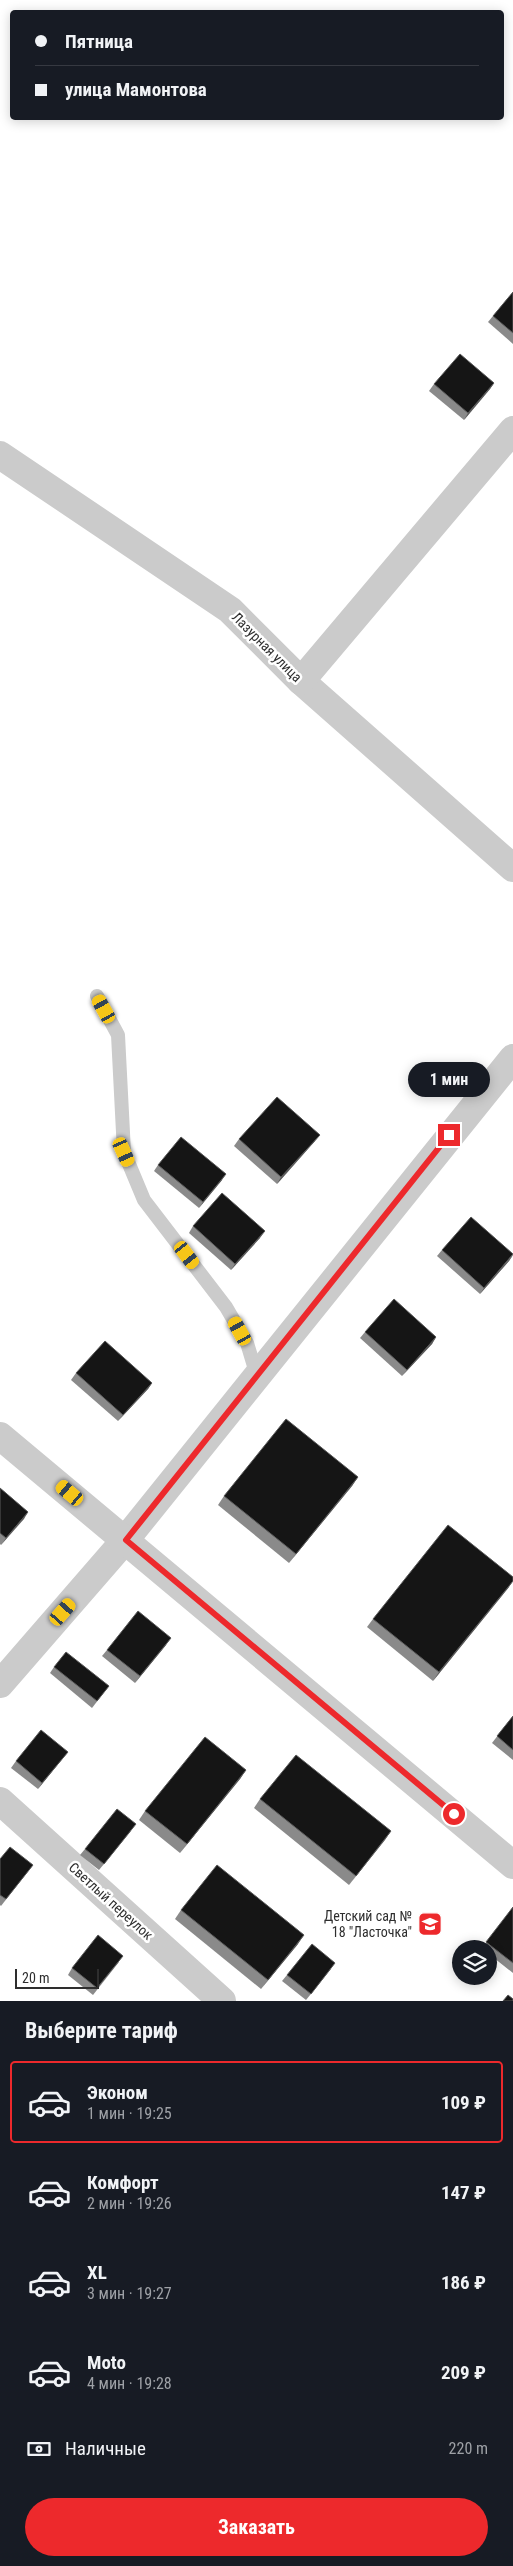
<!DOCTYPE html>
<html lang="ru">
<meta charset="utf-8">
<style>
body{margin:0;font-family:"Roboto Condensed",sans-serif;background:#242831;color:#f1f3f6;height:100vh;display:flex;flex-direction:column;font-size:19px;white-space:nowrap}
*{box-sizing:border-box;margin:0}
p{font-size:16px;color:#9ea1a6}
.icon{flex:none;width:28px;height:28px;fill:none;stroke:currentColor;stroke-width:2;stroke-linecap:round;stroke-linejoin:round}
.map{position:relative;height:2001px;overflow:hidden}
.details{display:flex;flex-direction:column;background:#171b24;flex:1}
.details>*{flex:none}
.guide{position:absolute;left:10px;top:10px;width:494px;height:110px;border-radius:5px;box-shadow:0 2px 12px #0003;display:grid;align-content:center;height:110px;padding:0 25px;background:#171b24}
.buttons{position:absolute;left:452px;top:1940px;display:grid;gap:10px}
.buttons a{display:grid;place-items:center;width:45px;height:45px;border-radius:50%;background:#171b24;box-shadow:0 2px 12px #0003;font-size:25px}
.scale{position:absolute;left:15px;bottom:12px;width:84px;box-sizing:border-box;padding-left:5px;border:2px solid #2e2e2e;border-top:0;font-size:14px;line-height:18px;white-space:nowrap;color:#2e2e2e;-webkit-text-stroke:4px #fff;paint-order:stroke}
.end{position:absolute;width:22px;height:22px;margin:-11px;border:6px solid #ed292c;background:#fff;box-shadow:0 0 0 2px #fff}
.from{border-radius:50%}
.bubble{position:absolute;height:35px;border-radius:18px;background:#171b24;box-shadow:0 2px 12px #0003;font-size:16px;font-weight:700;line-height:35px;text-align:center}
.car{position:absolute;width:15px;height:30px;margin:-15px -8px;border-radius:6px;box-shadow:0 0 4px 1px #0007;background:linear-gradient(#f5c518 24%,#345 0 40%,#f5c518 0 76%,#345 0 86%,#f5c518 0)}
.guide b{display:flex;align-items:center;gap:18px;height:48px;font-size:19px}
.guide b+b{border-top:1px solid #363941}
.guide i{width:12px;height:12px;background:#f1f3f6}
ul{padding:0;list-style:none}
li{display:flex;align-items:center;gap:15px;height:82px;margin:0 10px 8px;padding:0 15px;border:2px solid transparent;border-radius:5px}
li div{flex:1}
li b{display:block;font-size:19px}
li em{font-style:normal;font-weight:700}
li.active{border-color:#ed292c}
li>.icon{width:45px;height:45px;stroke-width:1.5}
h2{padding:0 25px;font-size:22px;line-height:60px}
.pay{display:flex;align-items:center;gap:12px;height:55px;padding:0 25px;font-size:19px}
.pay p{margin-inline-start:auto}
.cta{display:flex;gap:10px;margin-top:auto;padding:10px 25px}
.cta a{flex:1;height:58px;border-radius:30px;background:#ed292c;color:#fff;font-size:20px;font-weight:700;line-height:58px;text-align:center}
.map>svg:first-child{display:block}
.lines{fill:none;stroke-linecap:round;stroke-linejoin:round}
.service{stroke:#cbcbcb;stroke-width:14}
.minor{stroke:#cbcbcb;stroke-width:28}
.tertiary{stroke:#cbcbcb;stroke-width:28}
.wall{fill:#8a8a8a}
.shaded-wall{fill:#5b5b5b}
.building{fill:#151515;stroke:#5b5b5b}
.route{stroke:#ed292c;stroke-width:6}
.labels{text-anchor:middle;stroke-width:5;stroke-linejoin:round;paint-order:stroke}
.street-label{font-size:14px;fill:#2e2e2e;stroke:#fff}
.poi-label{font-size:14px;fill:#2e2e2e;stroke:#fff;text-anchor:end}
</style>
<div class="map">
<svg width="513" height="2001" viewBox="0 0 513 2001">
<rect width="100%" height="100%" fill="#fff"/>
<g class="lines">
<path class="service" d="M 97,996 L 118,1035 L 124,1152 L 144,1200 L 226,1307 L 247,1343 L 257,1376"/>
<g class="minor">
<path d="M 0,455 L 230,610 L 301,681 L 513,868"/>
<path d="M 301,681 L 513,430"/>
<path d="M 0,1684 L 126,1539 L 513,1058"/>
<path d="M 0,1801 L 222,2001"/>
</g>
<path class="tertiary" d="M 0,1436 L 513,1865"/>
</g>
<g class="wall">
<path d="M 513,292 L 513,344 L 488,322 Z"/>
<path d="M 494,383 L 490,389 L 464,420 L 429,391 L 434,384 Z"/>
<path d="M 239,1139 L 315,1141 L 277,1184 L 234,1146 Z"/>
<path d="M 158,1165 L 222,1180 L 199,1208 L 154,1171 Z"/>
<path d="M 193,1226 L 260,1238 L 231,1270 L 189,1233 Z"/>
<path d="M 442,1250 L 513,1255 L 509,1261 L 480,1294 L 437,1256 Z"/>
<path d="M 365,1332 L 436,1337 L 432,1344 L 402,1376 L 360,1338 Z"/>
<path d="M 76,1373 L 152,1383 L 148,1389 L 118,1421 L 71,1380 Z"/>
<path d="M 358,1477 L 352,1486 L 289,1563 L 218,1505 L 224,1496 Z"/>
<path d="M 0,1488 L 28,1512 L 1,1545 L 0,1544 Z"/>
<path d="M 509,1587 L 433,1681 L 367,1627 L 373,1619 Z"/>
<path d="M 166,1645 L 135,1683 L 102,1656 L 107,1650 Z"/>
<path d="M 54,1667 L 109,1686 L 92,1708 L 50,1673 Z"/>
<path d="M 513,1716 L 513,1760 L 492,1743 Z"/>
<path d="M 68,1752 L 38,1789 L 11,1768 L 16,1761 Z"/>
<path d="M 246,1770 L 240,1779 L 180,1853 L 139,1820 L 145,1811 Z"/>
<path d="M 260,1799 L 391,1831 L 349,1885 L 254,1808 Z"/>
<path d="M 131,1831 L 99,1870 L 80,1855 L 85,1849 Z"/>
<path d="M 0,1859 L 33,1865 L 1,1906 L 0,1905 Z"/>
<path d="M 513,1907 L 513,1973 L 489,1954 L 489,1949 L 482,1949 Z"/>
<path d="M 181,1910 L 298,1944 L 261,1989 L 175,1919 Z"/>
<path d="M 119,1962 L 93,1995 L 68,1975 L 72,1968 Z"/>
<path d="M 331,1969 L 306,2000 L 282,1981 L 287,1975 Z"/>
</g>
<g class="shaded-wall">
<path d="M 494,383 L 490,389 L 464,420 L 468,413 Z"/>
<path d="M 320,1135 L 315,1141 L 277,1184 L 281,1177 Z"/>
<path d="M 226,1174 L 222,1180 L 199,1208 L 203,1202 Z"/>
<path d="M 265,1231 L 260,1238 L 231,1270 L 235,1264 Z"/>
<path d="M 513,1255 L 509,1261 L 480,1294 L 484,1288 Z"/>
<path d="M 436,1337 L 432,1344 L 402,1376 L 407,1370 Z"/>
<path d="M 152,1383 L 148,1389 L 118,1421 L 123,1415 Z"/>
<path d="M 358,1477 L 352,1486 L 289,1563 L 296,1554 Z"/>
<path d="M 28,1512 L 24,1519 L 1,1545 L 6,1538 Z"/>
<path d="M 513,1581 L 509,1587 L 433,1681 L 439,1672 Z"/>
<path d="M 171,1638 L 166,1645 L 135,1683 L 140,1676 Z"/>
<path d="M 68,1752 L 63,1758 L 38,1789 L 42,1783 Z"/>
<path d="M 246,1770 L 240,1779 L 180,1853 L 187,1844 Z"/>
<path d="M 391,1831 L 385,1840 L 349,1885 Z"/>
<path d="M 304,1935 L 298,1944 L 261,1989 L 268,1980 Z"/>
</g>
<g class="building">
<path d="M 513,292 L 513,333 L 493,316 Z"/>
<path d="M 460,354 L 494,383 L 468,413 L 434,384 Z"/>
<path d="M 277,1097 L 320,1135 L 281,1177 L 239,1139 Z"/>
<path d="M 181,1137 L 226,1174 L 203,1202 L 158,1165 Z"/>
<path d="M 222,1193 L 265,1231 L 235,1264 L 193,1226 Z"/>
<path d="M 471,1217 L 513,1254 L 484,1288 L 442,1250 Z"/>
<path d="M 394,1299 L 436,1337 L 407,1370 L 365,1332 Z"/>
<path d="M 105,1341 L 152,1383 L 123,1415 L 76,1373 Z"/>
<path d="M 286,1419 L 358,1477 L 296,1554 L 224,1496 Z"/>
<path d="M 0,1488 L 28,1512 L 6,1538 L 0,1533 Z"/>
<path d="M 448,1525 L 513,1577 L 513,1581 L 439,1672 L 373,1619 Z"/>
<path d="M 138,1611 L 171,1638 L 140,1676 L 107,1650 Z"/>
<path d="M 66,1652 L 109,1686 L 97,1701 L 54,1667 Z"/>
<path d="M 513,1716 L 513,1750 L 497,1736 Z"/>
<path d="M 41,1730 L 68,1752 L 42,1783 L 16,1761 Z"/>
<path d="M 205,1737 L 246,1770 L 187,1844 L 145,1811 Z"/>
<path d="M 296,1755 L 391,1831 L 356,1876 L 260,1799 Z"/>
<path d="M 117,1809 L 136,1824 L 104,1864 L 85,1849 Z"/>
<path d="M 10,1847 L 33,1865 L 6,1899 L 0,1895 L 0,1859 Z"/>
<path d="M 217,1865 L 304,1935 L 268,1980 L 181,1910 Z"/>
<path d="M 513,1907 L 513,1963 L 486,1942 Z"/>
<path d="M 98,1935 L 123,1956 L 97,1988 L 72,1968 Z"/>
<path d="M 312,1944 L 335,1963 L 311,1994 L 287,1975 Z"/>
<path d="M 508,1995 L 513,1999 L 513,2001 L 503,2001 Z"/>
</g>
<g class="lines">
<path class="route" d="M 449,1135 L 126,1540 L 454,1814"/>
</g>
<defs>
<g id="school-square" transform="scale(1.25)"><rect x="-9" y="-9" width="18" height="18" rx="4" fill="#ed292c" stroke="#fff"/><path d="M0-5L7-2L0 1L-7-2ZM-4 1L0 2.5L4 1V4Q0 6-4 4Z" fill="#fff"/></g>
</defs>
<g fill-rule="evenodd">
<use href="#school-square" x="430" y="1924"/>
</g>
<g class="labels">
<g class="street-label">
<text transform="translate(267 647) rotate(45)" y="5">Лазурная улица</text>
<text transform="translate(111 1901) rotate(42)" y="5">Светлый переулок</text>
</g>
<g class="poi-label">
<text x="412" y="1921">Детский сад №<tspan x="412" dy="16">18 "Ласточка"</tspan></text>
</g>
</g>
</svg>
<div class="buttons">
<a><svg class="icon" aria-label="layers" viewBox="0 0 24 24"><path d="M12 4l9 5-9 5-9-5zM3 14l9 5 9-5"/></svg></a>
</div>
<div class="scale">20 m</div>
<i class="end from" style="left:454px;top:1814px"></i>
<i class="end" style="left:449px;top:1135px"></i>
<div class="bubble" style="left:408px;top:1062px;width:82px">1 мин</div>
<i class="car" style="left:104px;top:1009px;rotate:331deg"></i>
<i class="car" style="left:124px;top:1152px;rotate:156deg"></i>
<i class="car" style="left:187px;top:1255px;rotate:143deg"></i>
<i class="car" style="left:240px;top:1331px;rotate:331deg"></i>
<i class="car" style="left:70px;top:1493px;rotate:310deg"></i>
<i class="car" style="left:63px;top:1612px;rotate:41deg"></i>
<div class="guide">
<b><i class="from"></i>Пятница</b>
<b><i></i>улица Мамонтова</b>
</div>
</div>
<section class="details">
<h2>Выберите тариф</h2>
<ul>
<li class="active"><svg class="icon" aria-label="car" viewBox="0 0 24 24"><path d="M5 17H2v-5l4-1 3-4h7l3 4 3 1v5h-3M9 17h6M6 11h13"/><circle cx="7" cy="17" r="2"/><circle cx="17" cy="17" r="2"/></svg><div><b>Эконом</b><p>1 мин · 19:25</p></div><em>109 ₽</em></li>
<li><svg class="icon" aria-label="car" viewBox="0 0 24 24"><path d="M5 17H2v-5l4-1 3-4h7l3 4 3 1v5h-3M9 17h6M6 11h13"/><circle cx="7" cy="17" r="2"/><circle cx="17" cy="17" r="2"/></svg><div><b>Комфорт</b><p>2 мин · 19:26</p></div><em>147 ₽</em></li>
<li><svg class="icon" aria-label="car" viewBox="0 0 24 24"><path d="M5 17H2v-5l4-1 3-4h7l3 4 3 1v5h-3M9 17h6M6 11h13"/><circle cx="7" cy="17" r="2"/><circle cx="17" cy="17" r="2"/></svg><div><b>XL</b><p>3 мин · 19:27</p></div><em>186 ₽</em></li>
<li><svg class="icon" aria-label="car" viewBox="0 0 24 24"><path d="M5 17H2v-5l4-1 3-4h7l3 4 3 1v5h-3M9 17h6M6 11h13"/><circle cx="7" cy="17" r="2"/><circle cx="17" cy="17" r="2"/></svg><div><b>Moto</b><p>4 мин · 19:28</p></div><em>209 ₽</em></li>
</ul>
<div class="pay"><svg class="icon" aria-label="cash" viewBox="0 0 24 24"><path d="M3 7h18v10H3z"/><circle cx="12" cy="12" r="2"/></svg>Наличные<p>220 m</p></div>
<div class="cta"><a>Заказать</a></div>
</section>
